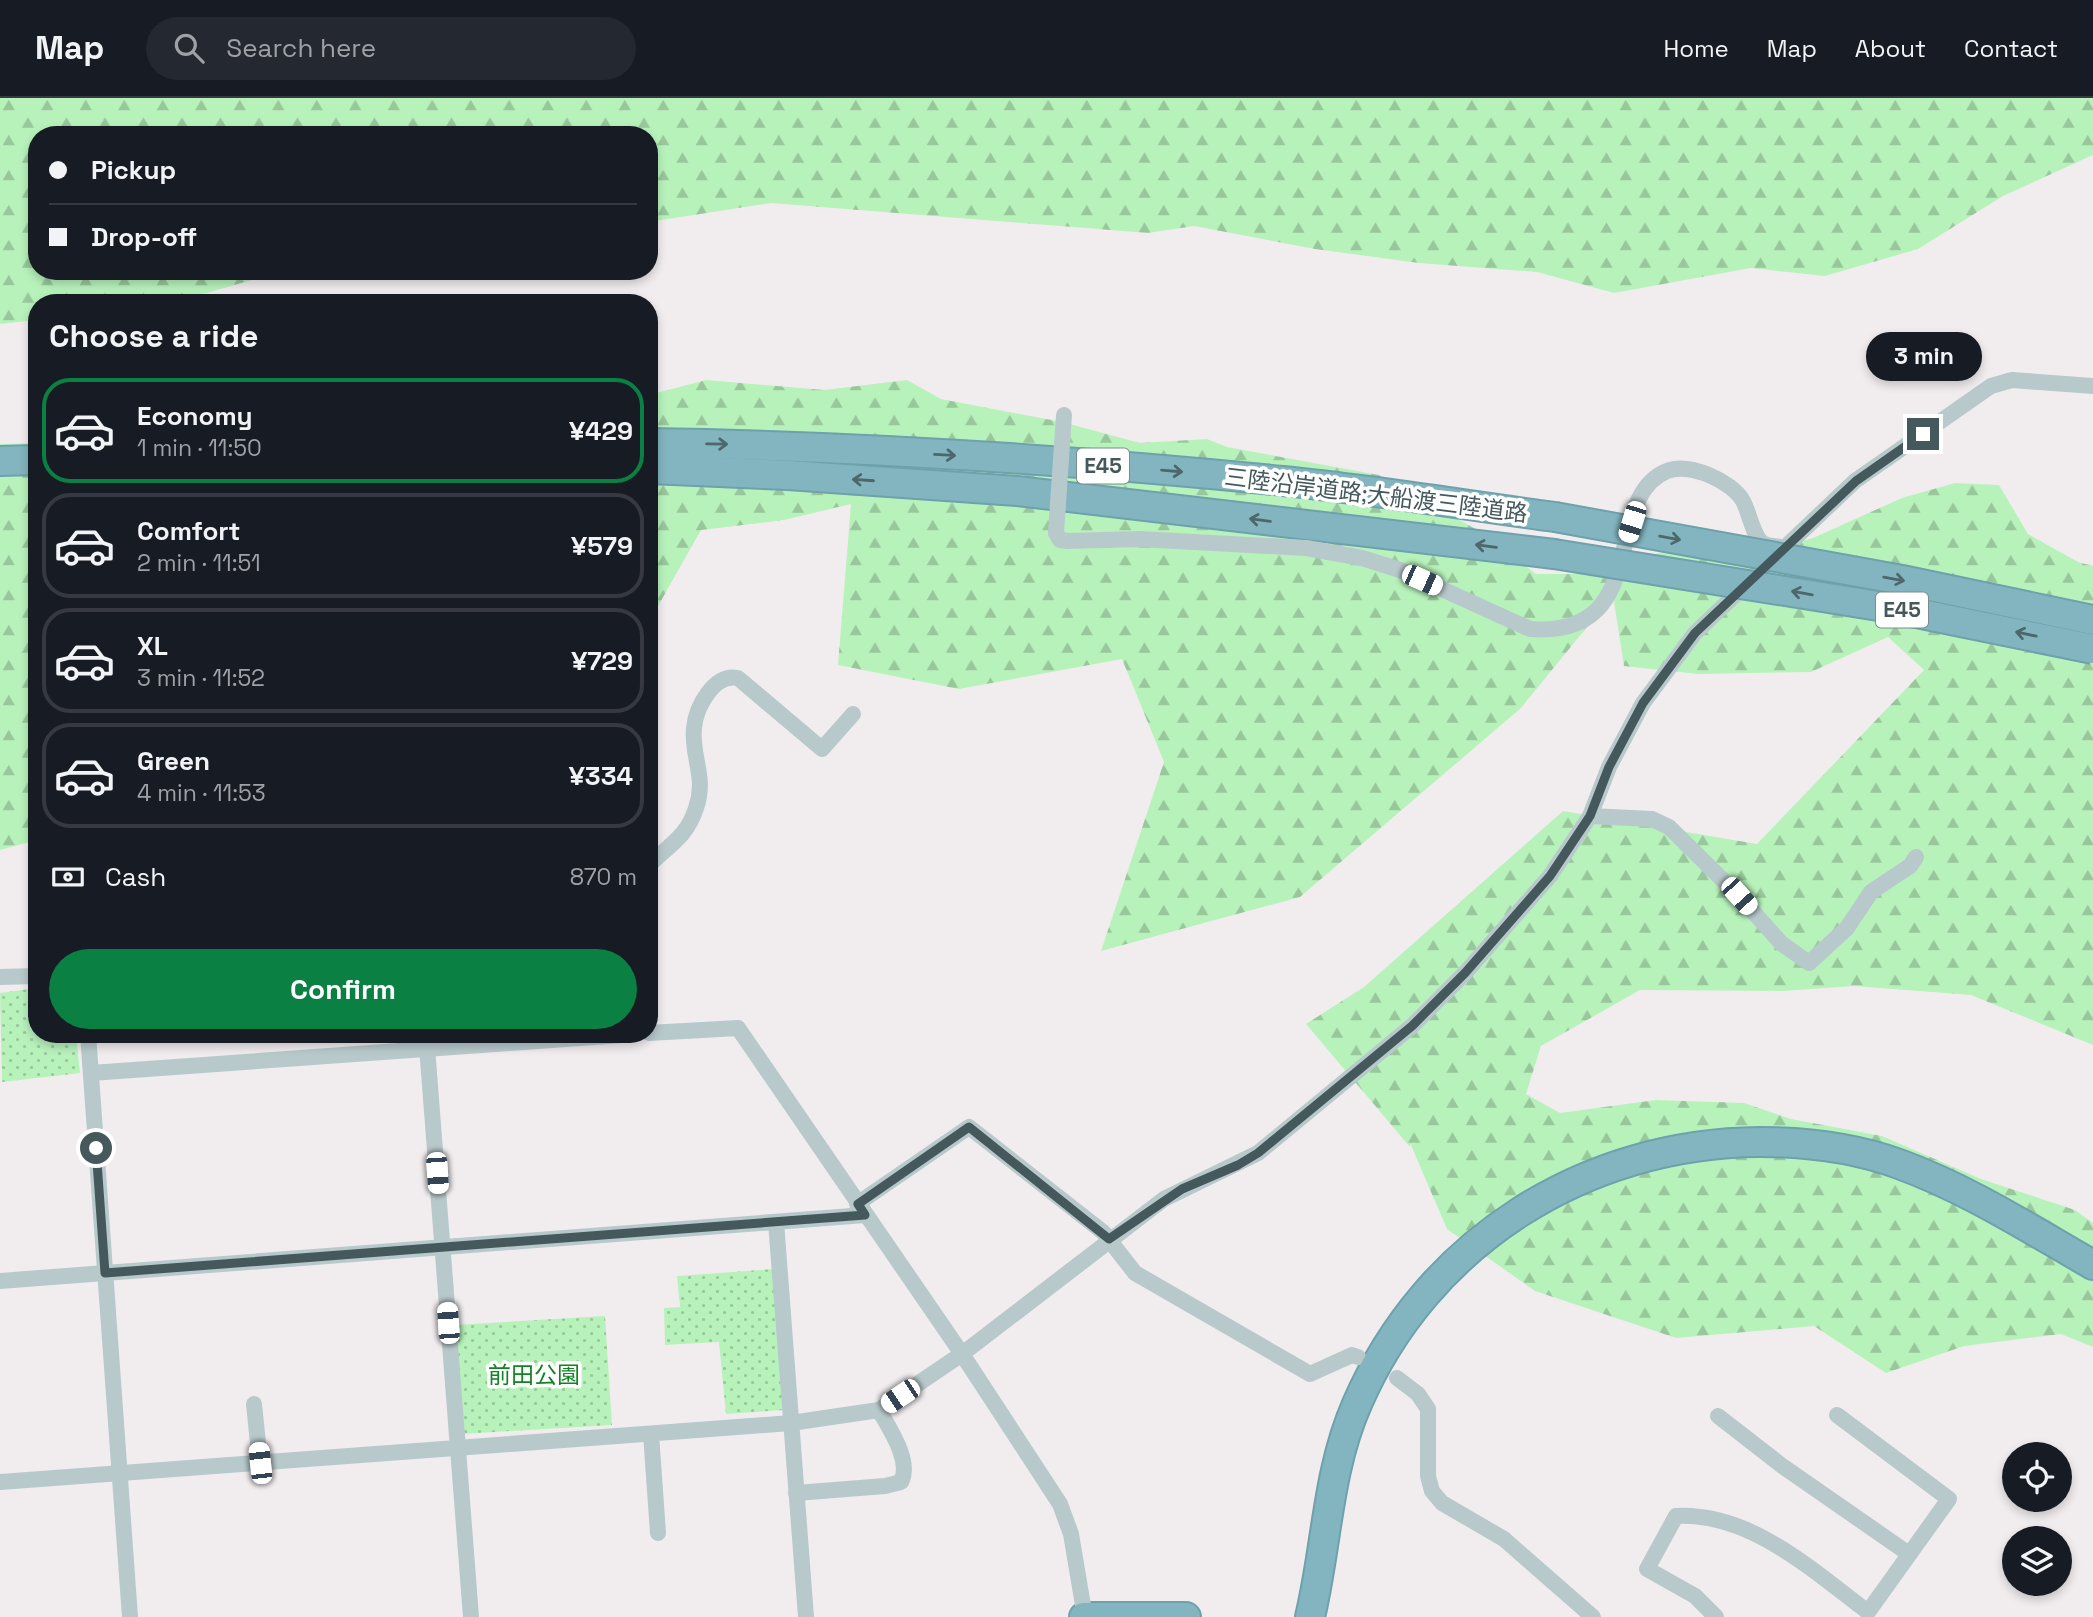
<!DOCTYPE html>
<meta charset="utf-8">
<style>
body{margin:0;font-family:"Space Grotesk","Noto Sans JP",sans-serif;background:#242831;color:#f1f3f6;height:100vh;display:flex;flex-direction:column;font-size:26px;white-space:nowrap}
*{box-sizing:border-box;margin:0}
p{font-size:23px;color:#9ea1a6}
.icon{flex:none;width:38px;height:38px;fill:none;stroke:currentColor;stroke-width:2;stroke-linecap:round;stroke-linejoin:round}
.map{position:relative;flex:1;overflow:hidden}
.details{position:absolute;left:28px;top:196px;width:630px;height:749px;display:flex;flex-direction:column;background:#171b24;border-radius:28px;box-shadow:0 4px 10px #0003}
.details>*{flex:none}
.hud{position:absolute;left:28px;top:28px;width:630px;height:154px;border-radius:28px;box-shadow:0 4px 10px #0003;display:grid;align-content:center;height:154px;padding:0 21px;background:#171b24}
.fabs{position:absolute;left:2002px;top:1344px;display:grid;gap:14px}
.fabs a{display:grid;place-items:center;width:70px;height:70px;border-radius:50%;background:#171b24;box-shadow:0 4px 10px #0003;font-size:35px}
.end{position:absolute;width:32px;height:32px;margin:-16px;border:9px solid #45595c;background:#fff;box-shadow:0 0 0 4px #fff}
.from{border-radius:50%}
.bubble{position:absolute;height:49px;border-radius:24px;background:#171b24;box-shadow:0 4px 10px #0003;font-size:23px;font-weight:700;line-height:49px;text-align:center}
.car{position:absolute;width:21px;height:42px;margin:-21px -10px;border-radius:9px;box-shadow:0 0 5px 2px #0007;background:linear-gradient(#fff 24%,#345 0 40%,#fff 0 76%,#345 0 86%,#fff 0)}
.hud b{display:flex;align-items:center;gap:24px;height:66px;font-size:26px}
.hud b+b{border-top:2px solid #363941}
.hud i{width:18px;height:18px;background:#f1f3f6}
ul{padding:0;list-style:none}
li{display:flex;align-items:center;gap:21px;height:105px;margin:0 14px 10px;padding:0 7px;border:4px solid #363941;border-radius:28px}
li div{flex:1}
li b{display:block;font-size:26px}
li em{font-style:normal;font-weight:700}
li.active{border-color:#0b8043}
li>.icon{width:63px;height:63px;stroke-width:1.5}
h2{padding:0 21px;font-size:32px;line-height:84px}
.pay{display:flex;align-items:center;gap:18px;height:77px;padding:0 21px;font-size:26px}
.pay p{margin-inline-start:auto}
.cta{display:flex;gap:14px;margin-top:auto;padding:14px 21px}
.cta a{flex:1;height:80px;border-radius:42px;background:#0b8043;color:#fff;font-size:28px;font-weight:700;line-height:80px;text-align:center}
header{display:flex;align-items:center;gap:42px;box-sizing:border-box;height:98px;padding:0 35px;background:#171b24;border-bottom:2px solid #363941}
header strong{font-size:33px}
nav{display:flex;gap:38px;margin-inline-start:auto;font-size:24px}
.search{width:490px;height:63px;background:#242831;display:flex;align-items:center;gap:18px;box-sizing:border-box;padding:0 24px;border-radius:38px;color:#9ea1a6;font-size:26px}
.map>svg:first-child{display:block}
.grass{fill:url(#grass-dots)}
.forest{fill:url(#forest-firs)}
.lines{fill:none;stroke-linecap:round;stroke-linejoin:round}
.highway-casing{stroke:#6da1ac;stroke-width:32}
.street{stroke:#b8c9cc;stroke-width:16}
.highway{stroke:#82b5c0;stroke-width:28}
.highway-bridge-casing{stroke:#6da1ac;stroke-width:32;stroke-linecap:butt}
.street-bridge{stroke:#b8c9cc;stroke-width:16}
.highway-bridge{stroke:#82b5c0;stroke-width:28}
.oneway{stroke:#4e676b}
.route{stroke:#45595c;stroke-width:9}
.labels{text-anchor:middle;stroke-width:7;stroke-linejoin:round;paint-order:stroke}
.shield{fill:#fff;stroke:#7d8b8d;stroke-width:2}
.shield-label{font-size:21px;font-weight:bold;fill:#45595c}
.street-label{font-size:23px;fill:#45595c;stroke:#fff}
.park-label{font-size:23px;fill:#118323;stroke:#fff}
</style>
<header>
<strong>Map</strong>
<div class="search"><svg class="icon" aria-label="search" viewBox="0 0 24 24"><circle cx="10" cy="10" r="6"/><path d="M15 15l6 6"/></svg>Search here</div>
<nav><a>Home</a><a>Map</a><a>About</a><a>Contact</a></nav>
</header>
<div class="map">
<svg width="2093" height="1519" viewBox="0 0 2093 1519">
<defs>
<pattern id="grass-dots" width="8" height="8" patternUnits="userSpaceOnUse" patternTransform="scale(1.75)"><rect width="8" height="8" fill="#b8f2bb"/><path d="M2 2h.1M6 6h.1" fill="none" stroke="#97c79b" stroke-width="1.8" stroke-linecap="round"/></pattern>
<pattern id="forest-firs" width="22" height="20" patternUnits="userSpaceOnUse" patternTransform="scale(1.75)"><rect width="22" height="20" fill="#b8f2bb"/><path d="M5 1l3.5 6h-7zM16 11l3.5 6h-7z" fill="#97c79b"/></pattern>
</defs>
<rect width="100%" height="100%" fill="#f1edef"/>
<g class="grass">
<path d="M 37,890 L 37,936 L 76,936 L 80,975 L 2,984 L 0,895 Z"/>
<path d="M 774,1171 L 784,1312 L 726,1316 L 719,1244 L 665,1247 L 664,1210 L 680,1209 L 677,1178 Z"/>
<path d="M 605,1218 L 612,1327 L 462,1336 L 455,1227 Z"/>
</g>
<g class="forest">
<path d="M 0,0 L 2093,0 L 2093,57 L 2003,98 L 1918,151 L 1825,178 L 1751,170 L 1614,195 L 1537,174 L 1419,165 L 1315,151 L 1194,128 L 1148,135 L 771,105 L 649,124 L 649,37 L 37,37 L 37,173 L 283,173 L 207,195 L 149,205 L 37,205 L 37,222 L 0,226 Z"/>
<path d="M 706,282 L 824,292 L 907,282 L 941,301 L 1062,324 L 1140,345 L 1207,341 L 1227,349 L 1379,377 L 1481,434 L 1536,476 L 1587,476 L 1686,447 L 1747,459 L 1813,440 L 1902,400 L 1955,385 L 1999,387 L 2028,436 L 2078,464 L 2093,468 L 2093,947 L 1971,897 L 1854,888 L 1784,893 L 1640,892 L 1541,948 L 1526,996 L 1560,1015 L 1656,1002 L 1744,1005 L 1791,1021 L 1882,1038 L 1981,1081 L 2075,1112 L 2093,1125 L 2093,1249 L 2061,1236 L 1964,1248 L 1886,1275 L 1814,1228 L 1676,1240 L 1535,1193 L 1447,1131 L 1410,1045 L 1410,1049 L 1306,926 L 1364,889 L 1563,713 L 1757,746 L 1924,572 L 1888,539 L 1811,574 L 1698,576 L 1624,568 L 1613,497 L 1521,610 L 1300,799 L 1101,853 L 1164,664 L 1122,561 L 959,591 L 838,567 L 851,406 L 784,422 L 701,432 L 649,524 L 649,297 Z"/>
<path d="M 37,345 L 37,742 L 0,752 L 0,346 Z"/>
</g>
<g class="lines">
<g class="highway-casing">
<g id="highway">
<path d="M 649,345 C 861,348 1072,362 1283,383 C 1374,392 1464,407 1555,419"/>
<path d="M 0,363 L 37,362"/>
<path d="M 649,371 L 788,377 L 1017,393 L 1554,456"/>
<path d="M 1084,1519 L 1186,1519"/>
<path d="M 1310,1519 C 1327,1448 1327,1374 1357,1306 C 1427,1144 1585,1045 1760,1044 C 1807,1044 1855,1050 1899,1066 C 1968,1091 2030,1131 2093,1167"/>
</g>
</g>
<g class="street">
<path d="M 1056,435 L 1060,442 L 1068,443 L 1139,441 L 1306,450 L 1362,460 L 1400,472 L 1530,531 C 1655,540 1600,400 1667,373 C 1689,364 1732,383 1743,403 C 1749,413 1753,440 1764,446 C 1768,448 1775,448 1780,449"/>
<path d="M 1590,718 L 1652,721 L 1669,729 L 1739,798 L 1781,845 L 1809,865 L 1847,830 L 1871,794 L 1910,768 L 1916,759"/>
<path d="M 649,767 C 669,747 687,739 696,710 C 707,679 691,659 694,630 C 696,609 714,575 738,580 L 822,651 L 853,616"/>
<path d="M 0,879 L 37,878"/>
<path d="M 649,935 L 738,930 L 962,1256 L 1060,1406 L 1071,1436 L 1085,1519"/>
<path d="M 88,936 L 130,1519"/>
<path d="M 426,936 L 471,1519"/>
<path d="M 91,975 L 636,936"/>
<path d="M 857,1106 L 969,1029 L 1103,1134 L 1135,1175 L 1310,1276 L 1352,1257 L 1358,1259"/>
<path d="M 776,1124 L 806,1519"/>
<path d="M 0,1183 L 865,1117"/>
<path d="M 1397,1280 L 1418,1296 L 1428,1311 L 1428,1378 L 1432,1393 L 1442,1405 L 1504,1441 L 1593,1519"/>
<path d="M 254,1306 L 260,1365"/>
<path d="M 1718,1318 L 1781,1367 L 1909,1456"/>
<path d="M 651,1336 L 658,1435"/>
<path d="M 0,1384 L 791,1325 L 879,1312 L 962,1256 L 1164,1101 L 1258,1055 L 1412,928 L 1465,875 L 1550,778 L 1590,718 L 1609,669 L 1643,605 L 1695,535 L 1855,383 L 1991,288 L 2012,282 L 2093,288"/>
<path d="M 796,1395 L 885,1388 L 901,1384 C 912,1363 889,1330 879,1312"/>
<path d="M 1716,1519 L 1695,1498 L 1647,1471 L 1676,1418 C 1750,1414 1812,1472 1868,1514 L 1949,1401 L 1837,1317"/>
</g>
<use href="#highway" class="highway"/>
<g class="highway-bridge-casing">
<g id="highway-bridge">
<path d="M 1555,419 L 1902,482 L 2093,522"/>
<path d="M 1554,456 L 1897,511 L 2093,551"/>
</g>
</g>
<path class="street-bridge" d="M 1056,435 L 1064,317"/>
<use href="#highway-bridge" class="highway-bridge"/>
</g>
<defs><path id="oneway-shaft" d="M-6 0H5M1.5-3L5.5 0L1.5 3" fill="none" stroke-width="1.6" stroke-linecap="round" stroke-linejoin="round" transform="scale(1.75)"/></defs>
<g class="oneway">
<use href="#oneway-shaft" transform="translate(717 346) rotate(1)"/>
<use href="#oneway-shaft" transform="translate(945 357) rotate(3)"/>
<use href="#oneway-shaft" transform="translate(1172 373) rotate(5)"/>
<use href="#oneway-shaft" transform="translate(863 382) rotate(-176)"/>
<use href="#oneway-shaft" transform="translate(1260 422) rotate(-173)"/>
<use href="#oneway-shaft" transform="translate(1670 440) rotate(10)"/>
<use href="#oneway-shaft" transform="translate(1486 448) rotate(-173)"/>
<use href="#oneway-shaft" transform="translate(1894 481) rotate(10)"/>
<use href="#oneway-shaft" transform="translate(1802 495) rotate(-170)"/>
<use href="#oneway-shaft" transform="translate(2026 536) rotate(-168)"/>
</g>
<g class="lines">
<path class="route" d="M 96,1050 L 105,1175 L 865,1117 L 858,1106 L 969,1029 L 1109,1141 L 1182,1091 L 1238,1067 L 1258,1055 L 1412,928 L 1465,875 L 1550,778 L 1590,718 L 1609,669 L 1643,605 L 1695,535 L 1856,383 L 1923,336"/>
</g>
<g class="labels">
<g class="shield">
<rect x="1077" y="350.5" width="52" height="35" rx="5"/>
<rect x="1876" y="494.5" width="52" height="35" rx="5"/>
</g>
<g class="shield-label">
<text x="1103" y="375">E45</text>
<text x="1902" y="519">E45</text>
</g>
<g class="street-label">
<text transform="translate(1376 397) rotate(7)" y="8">三陸沿岸道路;大船渡三陸道路</text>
</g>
<g class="park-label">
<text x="534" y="1285">前田公園</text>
</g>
</g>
</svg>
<div class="fabs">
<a><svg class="icon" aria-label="locate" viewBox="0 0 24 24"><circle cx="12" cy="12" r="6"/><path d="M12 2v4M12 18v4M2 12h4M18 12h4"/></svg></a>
<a><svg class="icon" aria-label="layers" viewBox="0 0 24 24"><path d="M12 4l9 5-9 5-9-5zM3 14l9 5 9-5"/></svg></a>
</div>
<i class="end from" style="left:96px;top:1050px"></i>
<i class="end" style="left:1923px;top:336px"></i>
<div class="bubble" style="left:1866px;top:234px;width:116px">3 min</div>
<i class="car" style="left:1632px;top:424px;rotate:197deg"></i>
<i class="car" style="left:1422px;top:482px;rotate:114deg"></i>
<i class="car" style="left:1739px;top:798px;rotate:138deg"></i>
<i class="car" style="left:437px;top:1075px;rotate:176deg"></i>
<i class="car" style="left:448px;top:1225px;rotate:356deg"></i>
<i class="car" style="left:900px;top:1298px;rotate:236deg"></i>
<i class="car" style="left:260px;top:1365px;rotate:354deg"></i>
<div class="hud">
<b><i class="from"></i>Pickup</b>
<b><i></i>Drop-off</b>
</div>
<section class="details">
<h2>Choose a ride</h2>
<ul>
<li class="active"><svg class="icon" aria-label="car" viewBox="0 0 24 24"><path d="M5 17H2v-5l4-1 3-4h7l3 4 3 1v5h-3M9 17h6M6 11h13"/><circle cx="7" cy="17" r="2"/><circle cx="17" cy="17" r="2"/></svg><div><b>Economy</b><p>1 min · 11:50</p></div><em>¥429</em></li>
<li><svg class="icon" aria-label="car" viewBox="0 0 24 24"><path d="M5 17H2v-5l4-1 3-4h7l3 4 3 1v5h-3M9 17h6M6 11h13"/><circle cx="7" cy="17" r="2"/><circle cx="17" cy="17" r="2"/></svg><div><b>Comfort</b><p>2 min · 11:51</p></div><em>¥579</em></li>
<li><svg class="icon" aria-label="car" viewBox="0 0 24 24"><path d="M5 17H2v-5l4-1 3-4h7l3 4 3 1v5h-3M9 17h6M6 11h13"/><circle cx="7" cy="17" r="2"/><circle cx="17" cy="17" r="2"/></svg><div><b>XL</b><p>3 min · 11:52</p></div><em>¥729</em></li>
<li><svg class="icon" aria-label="car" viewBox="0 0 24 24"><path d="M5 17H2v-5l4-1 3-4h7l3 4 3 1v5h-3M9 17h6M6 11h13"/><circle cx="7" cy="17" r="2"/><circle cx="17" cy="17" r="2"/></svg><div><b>Green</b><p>4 min · 11:53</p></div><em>¥334</em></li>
</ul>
<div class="pay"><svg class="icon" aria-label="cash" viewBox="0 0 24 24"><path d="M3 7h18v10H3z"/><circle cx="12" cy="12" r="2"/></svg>Cash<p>870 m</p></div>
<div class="cta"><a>Confirm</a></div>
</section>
</div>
